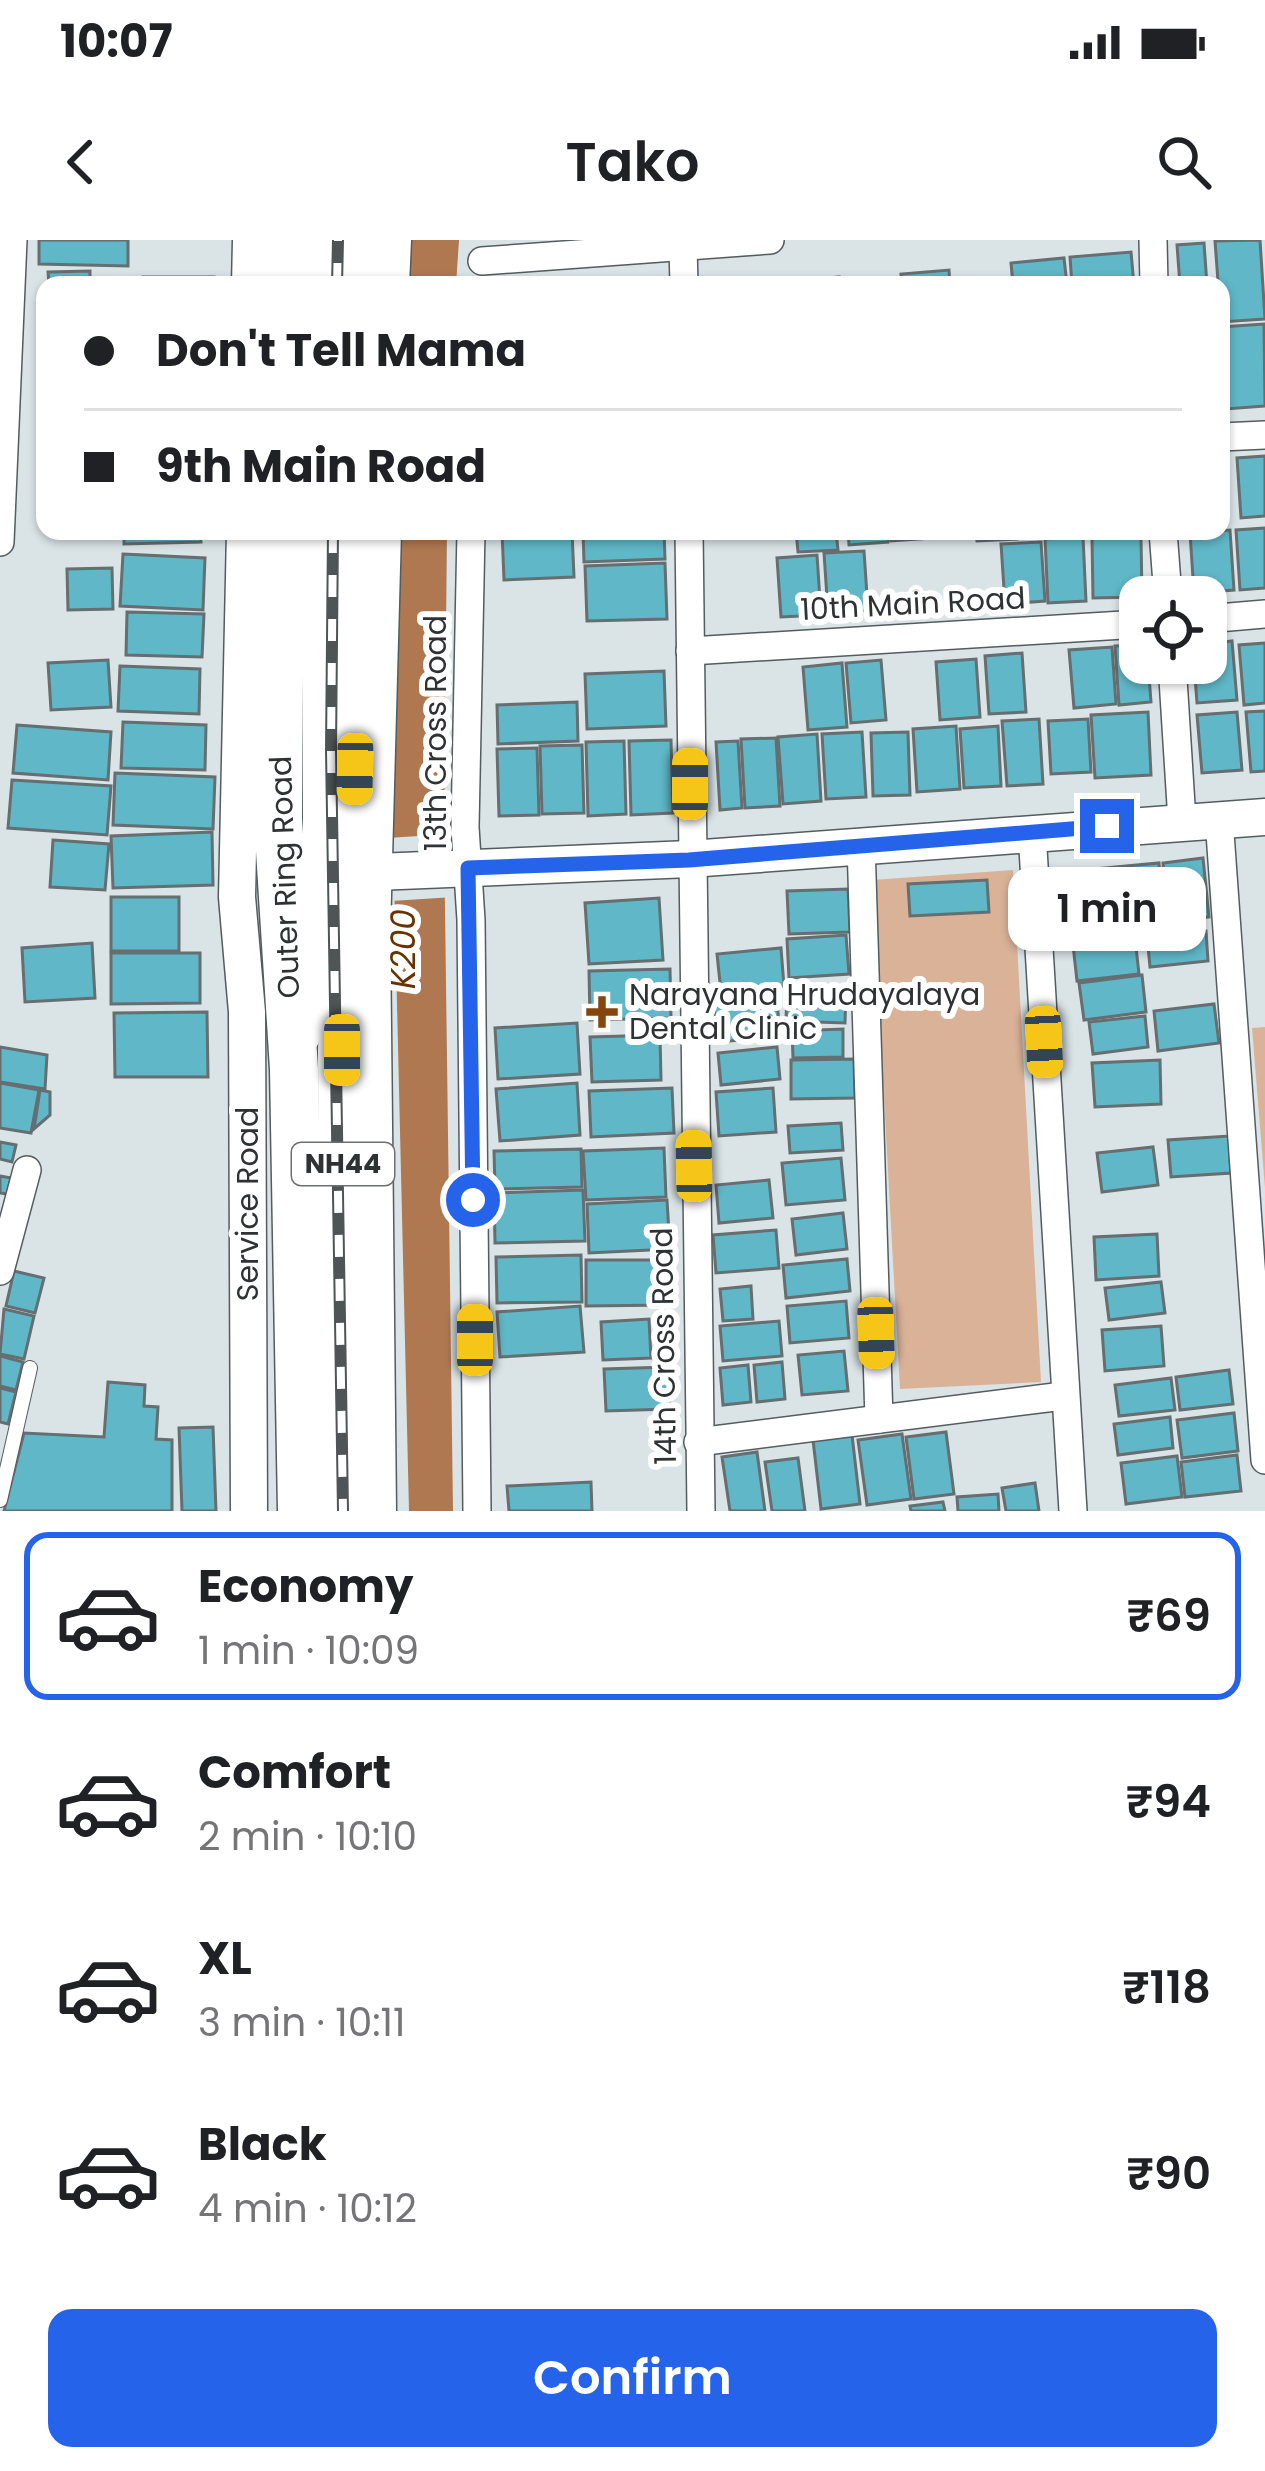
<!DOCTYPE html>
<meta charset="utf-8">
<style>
body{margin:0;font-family:Poppins,sans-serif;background:#f6f6f6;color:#202124;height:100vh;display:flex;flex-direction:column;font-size:45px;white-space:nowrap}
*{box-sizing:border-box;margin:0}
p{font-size:39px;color:#757577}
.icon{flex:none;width:66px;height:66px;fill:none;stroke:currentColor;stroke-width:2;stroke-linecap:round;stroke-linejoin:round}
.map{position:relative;height:1271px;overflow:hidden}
.drawer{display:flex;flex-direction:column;background:#fff;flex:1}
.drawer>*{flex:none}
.banner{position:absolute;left:36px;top:36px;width:1194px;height:264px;border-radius:24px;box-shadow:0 3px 9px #0004;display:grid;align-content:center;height:264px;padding:0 48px;background:#fff}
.buttons{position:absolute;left:1119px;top:336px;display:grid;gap:24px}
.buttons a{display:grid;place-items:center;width:108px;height:108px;border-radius:24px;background:#fff;box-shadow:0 3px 9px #0004;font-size:60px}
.end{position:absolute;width:54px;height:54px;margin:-27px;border:15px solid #2563eb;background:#fff;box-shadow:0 0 0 6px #fff}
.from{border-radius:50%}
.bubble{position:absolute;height:84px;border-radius:24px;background:#fff;box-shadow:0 3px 9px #0004;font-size:39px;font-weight:600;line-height:84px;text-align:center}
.car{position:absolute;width:36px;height:72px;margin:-36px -18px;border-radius:15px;box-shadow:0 0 9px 3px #0007;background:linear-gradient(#f5c518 24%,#345 0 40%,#f5c518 0 76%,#345 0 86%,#f5c518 0)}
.banner b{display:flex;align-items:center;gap:42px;height:114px;font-size:45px}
.banner b+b{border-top:3px solid #e0e0e0}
.banner i{width:30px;height:30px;background:#202124}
ul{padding:21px 0 0;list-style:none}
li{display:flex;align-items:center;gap:36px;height:168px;margin:0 24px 18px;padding:0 24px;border:6px solid transparent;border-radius:24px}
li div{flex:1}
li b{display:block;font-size:45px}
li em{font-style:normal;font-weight:600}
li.current{border-color:#2563eb}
li>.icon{width:108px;height:108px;stroke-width:1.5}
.cta{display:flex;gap:24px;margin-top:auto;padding:24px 48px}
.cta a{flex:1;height:138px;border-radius:24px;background:#2563eb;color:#fff;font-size:48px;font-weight:600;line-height:138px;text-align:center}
.status{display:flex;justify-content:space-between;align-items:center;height:84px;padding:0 60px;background:#fff;direction:ltr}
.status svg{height:33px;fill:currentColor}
header{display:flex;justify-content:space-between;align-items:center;height:156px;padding:0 48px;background:#fff;font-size:54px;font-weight:600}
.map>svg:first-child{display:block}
.green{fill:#dab298}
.water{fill:#af7851}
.pier{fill:#dae4e7}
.building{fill:#5fb7c7;stroke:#656e70;stroke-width:3}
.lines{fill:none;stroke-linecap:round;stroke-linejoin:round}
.lane-casing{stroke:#535c5e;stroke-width:16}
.street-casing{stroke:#535c5e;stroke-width:30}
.secondary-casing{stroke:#535c5e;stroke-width:39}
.highway-casing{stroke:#535c5e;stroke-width:51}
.lane{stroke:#fff;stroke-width:14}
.street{stroke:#fff;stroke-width:27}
.secondary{stroke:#fff;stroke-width:36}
.highway{stroke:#fff;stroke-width:48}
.rail-casing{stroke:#4f5456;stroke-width:12}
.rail{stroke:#fff;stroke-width:8;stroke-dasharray:22;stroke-linecap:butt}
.route{stroke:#2563eb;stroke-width:15}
.poi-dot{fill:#85450c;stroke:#fff;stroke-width:4.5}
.labels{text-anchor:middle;stroke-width:12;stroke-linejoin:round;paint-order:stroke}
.shield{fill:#fff;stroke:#6d7070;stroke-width:3}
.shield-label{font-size:27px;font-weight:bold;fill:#2e3233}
.street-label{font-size:30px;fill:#2e3233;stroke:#fff}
.poi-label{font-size:30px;fill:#2e3233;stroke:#fff;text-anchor:start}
.water-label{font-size:33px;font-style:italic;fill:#673300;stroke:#fff}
</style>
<div class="status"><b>10:07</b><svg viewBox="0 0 49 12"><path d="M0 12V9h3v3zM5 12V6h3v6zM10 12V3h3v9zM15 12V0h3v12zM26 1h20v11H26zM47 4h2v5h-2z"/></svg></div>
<header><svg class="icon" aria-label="back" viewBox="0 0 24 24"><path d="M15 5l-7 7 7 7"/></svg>Tako<svg class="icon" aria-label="search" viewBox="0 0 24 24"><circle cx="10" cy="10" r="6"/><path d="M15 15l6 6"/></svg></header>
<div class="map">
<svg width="1265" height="1271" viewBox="0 0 1265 1271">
<rect width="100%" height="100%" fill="#dae4e7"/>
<g class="green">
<path d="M 1013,630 L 1041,1142 L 900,1149 L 872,640 Z"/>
<path d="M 1265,787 L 1265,948 L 1252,788 Z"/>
</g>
<g class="water">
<path d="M 405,0 L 459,0 L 456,45 L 403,45 Z"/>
<path d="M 395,291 L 447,291 L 444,592 L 453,1271 L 409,1271 L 393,595 Z"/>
</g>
<path class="pier" d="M 451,594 L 454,657 L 391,661 L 387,598 Z"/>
<g class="building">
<path d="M 39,0 L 128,0 L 128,26 L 39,24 Z"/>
<path d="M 1260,0 L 1265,79 L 1221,82 L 1215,1 Z"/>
<path d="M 1204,3 L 1207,45 L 1180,45 L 1177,5 Z"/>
<path d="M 1131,12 L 1134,45 L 1072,45 L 1070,17 Z"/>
<path d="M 1064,18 L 1067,45 L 1013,45 L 1011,23 Z"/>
<path d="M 949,30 L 950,45 L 902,45 L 901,34 Z"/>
<path d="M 90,31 L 90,42 L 122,45 L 49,45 L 48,32 Z"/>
<rect x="143" y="37" width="71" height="8"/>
<path d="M 839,37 L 839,45 L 790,45 L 790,42 Z"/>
<path d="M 664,39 L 664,45 L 586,45 L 586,42 Z"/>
<path d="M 781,40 L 781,45 L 722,45 Z"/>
<path d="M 1264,84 L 1265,166 L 1226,169 L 1221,87 Z"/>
<path d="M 1265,216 L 1265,276 L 1241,278 L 1237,218 Z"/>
<path d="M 1265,288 L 1265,348 L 1240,350 L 1236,290 Z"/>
<path d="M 1230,290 L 1234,350 L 1194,353 L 1190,293 Z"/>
<path d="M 124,291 L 200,291 L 201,302 L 124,304 Z"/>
<path d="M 502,291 L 572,291 L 574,337 L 504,340 Z"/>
<path d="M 583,291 L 664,291 L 665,319 L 584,322 Z"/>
<path d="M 796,291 L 836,291 L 838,310 L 798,312 Z"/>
<path d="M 848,291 L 888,291 L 888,302 L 849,305 Z"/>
<path d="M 890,291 L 930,291 L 931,298 L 891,301 Z"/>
<path d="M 976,291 L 1016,291 L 1017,299 L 977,301 Z"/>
<path d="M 1083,297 L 1086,361 L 1048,363 L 1045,299 Z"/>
<path d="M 1141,297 L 1142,357 L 1093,358 L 1092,298 Z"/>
<path d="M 1041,302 L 1045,361 L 1005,364 L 1001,304 Z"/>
<path d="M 864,311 L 868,370 L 828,373 L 824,313 Z"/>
<path d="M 123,314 L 205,318 L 203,370 L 120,366 Z"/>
<path d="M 817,315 L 821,375 L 781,377 L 777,318 Z"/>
<path d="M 665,323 L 667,379 L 587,381 L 585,326 Z"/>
<path d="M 112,328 L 113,369 L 68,370 L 67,329 Z"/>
<path d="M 127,372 L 204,374 L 202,417 L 126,415 Z"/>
<path d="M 1232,401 L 1237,460 L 1197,463 L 1194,423 L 1206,423 L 1206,404 Z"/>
<path d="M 1265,403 L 1265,463 L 1244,465 L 1239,405 Z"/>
<path d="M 1140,405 L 1140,423 L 1148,423 L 1151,462 L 1119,465 L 1115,406 Z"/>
<path d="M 1112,407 L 1116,464 L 1074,468 L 1069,410 Z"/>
<path d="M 1022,413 L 1026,472 L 989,474 L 985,416 Z"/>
<path d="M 976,419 L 980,477 L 940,480 L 936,422 Z"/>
<path d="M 108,420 L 111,467 L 51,470 L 48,423 Z"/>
<path d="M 881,420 L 886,480 L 851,483 L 846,423 Z"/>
<path d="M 842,423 L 847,487 L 808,490 L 803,427 Z"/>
<path d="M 120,426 L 200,429 L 199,474 L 118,471 Z"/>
<path d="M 664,431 L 666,486 L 587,489 L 585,434 Z"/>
<path d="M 577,462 L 578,501 L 498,504 L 497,465 Z"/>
<path d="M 1265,471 L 1265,531 L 1251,532 L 1246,472 Z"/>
<path d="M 1148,472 L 1151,535 L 1095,538 L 1091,475 Z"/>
<path d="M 1237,472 L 1242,530 L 1202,533 L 1197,475 Z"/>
<path d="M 1039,479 L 1043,544 L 1007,546 L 1002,481 Z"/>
<path d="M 1088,479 L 1091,532 L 1051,534 L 1048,481 Z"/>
<path d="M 123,482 L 206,485 L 205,530 L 121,528 Z"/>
<path d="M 17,485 L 111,492 L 108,540 L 13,533 Z"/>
<path d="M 956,486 L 960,549 L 917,552 L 913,489 Z"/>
<path d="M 998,486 L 1001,546 L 964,548 L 960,489 Z"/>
<path d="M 862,492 L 866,557 L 826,559 L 822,494 Z"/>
<path d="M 908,492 L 910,555 L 873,556 L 871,493 Z"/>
<path d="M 817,494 L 821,561 L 783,564 L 778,497 Z"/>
<path d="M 776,498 L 780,566 L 745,568 L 741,499 Z"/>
<path d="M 671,500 L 673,573 L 631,575 L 629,501 Z"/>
<path d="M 624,501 L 626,574 L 588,576 L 586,502 Z"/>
<path d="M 738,501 L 742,568 L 720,570 L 716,502 Z"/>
<path d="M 582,505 L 584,573 L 542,574 L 540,506 Z"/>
<path d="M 537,508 L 539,575 L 499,576 L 497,509 Z"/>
<path d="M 115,533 L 215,537 L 213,589 L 113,585 Z"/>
<path d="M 12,540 L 111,546 L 107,595 L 8,588 Z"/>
<path d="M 212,592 L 213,645 L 113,648 L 111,596 Z"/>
<path d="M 53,600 L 109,604 L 105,650 L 50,647 Z"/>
<path d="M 1203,618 L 1209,677 L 1169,682 L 1163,623 Z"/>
<path d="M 1159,623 L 1164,679 L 1077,687 L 1072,631 Z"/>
<path d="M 987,640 L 989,672 L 910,676 L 908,644 Z"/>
<path d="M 848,649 L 850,692 L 789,694 L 787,651 Z"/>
<rect x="111" y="657" width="68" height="54"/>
<path d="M 659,658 L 663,720 L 589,724 L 585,663 Z"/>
<path d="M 1206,691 L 1208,721 L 1150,727 L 1147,696 Z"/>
<path d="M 846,695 L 849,734 L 789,738 L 787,699 Z"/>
<path d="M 1135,698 L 1139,734 L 1077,741 L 1073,705 Z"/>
<path d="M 92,703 L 95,758 L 25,762 L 22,708 Z"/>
<path d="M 781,708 L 784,746 L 721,752 L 717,714 Z"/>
<path d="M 111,713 L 200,713 L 200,763 L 111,764 Z"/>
<path d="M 670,729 L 671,778 L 590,780 L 589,731 Z"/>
<path d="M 1142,735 L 1146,772 L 1084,780 L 1079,743 Z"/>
<path d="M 787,747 L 846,749 L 845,783 L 786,781 Z"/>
<path d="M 777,759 L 780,797 L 717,802 L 714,764 Z"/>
<path d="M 1214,764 L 1219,803 L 1158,811 L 1154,771 Z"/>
<path d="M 207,772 L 208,837 L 115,837 L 114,773 Z"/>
<path d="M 1145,776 L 1148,807 L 1093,814 L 1089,782 Z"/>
<path d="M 577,783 L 580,834 L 498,839 L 495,788 Z"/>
<path d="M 843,789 L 843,817 L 793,818 L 792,791 Z"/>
<path d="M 660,795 L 661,840 L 592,842 L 590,797 Z"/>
<path d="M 0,807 L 47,815 L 45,849 L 0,842 Z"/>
<path d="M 777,807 L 780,839 L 721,845 L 718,813 Z"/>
<path d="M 854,819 L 855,858 L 791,859 L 791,820 Z"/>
<path d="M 1160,820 L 1161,864 L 1095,867 L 1092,823 Z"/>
<path d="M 0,843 L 39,850 L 31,893 L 0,888 Z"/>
<path d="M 577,843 L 580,895 L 500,901 L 496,849 Z"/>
<path d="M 672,848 L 674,893 L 591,897 L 589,851 Z"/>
<path d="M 773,848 L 776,892 L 719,896 L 716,852 Z"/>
<path d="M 40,850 L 50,852 L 50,875 L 34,889 Z"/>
<path d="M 841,883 L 843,910 L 790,913 L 788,886 Z"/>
<path d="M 1229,896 L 1231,933 L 1171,937 L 1168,900 Z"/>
<path d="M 0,902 L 16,905 L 12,922 L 0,919 Z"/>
<path d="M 1153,907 L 1158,945 L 1102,952 L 1097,913 Z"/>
<path d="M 664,908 L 666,957 L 586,960 L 583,911 Z"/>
<path d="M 581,909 L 582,947 L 495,949 L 494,911 Z"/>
<path d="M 841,918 L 845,960 L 786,965 L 782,923 Z"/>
<path d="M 0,936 L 11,938 L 7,954 L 0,953 Z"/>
<path d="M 769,940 L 773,978 L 719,983 L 716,945 Z"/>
<path d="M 583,950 L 585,1001 L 495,1003 L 494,953 Z"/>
<path d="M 667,960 L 670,1009 L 589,1013 L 587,964 Z"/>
<path d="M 843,973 L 847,1009 L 796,1015 L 792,979 Z"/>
<path d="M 776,990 L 779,1028 L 716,1033 L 713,995 Z"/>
<path d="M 1157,994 L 1159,1036 L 1096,1040 L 1094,997 Z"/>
<path d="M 581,1015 L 582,1062 L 497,1063 L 496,1017 Z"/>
<path d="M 847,1019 L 850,1051 L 786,1058 L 783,1025 Z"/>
<path d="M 586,1020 L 669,1020 L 670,1065 L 586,1066 Z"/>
<path d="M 14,1031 L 44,1038 L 35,1073 L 6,1066 Z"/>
<path d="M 1161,1042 L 1165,1073 L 1109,1080 L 1105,1048 Z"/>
<path d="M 751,1046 L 753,1079 L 723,1081 L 720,1049 Z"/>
<path d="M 846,1061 L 849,1098 L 790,1103 L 787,1066 Z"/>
<path d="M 580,1066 L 584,1112 L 500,1117 L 497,1072 Z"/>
<path d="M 4,1069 L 34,1076 L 24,1119 L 0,1114 Z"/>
<path d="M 649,1079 L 651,1118 L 603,1120 L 601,1082 Z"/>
<path d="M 779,1081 L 782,1116 L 723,1121 L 720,1086 Z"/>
<path d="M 1161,1086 L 1164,1126 L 1105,1131 L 1102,1090 Z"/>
<path d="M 844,1111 L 848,1151 L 802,1155 L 798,1115 Z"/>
<path d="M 0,1116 L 23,1122 L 16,1150 L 0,1146 Z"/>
<path d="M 782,1122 L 785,1159 L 757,1162 L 754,1125 Z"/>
<path d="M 748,1125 L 751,1162 L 723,1165 L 720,1128 Z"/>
<path d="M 668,1127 L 670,1169 L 606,1171 L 604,1129 Z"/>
<path d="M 1229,1130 L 1233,1164 L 1180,1170 L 1176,1137 Z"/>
<path d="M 1171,1138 L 1175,1170 L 1119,1176 L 1115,1145 Z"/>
<path d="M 108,1142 L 145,1145 L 144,1166 L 158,1167 L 156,1199 L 172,1200 L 172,1271 L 4,1271 L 24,1193 L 104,1197 Z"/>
<path d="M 0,1148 L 16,1152 L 8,1184 L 0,1182 Z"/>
<path d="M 1234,1173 L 1238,1211 L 1182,1218 L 1177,1180 Z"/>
<path d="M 1170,1177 L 1173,1208 L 1118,1215 L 1114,1184 Z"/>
<path d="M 213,1187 L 216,1271 L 182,1271 L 179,1188 Z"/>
<path d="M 946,1192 L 954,1254 L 914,1259 L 906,1197 Z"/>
<path d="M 902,1194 L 911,1259 L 867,1265 L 858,1200 Z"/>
<path d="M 852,1195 L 860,1264 L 821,1269 L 813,1200 Z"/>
<path d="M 757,1212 L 765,1271 L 730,1271 L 722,1217 Z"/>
<path d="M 1237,1215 L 1241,1251 L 1185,1257 L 1181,1222 Z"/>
<path d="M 1177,1216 L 1182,1257 L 1126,1264 L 1121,1223 Z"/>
<path d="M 798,1218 L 805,1271 L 772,1271 L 765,1222 Z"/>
<path d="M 591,1242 L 592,1271 L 509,1271 L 507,1246 Z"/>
<path d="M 1035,1243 L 1039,1271 L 1006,1271 L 1002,1248 Z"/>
<path d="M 998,1254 L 999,1271 L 958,1271 L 957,1257 Z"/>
<path d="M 943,1262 L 945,1271 L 911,1271 L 910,1266 Z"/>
</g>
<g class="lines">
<g class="lane-casing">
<path id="lane" d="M 0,1260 L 30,1128"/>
</g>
<g class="street-casing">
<g id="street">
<path d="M 1153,0 L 1154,45"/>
<path d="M 683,6 L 684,45"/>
<path d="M 482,21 L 770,0"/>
<path d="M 1221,197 L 1265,195"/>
<path d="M 471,291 L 465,587 L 471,680 L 477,1271"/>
<path d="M 689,291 L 701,1271"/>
<path d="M 1163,291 L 1168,357"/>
<path d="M 0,302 L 13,0"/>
<path d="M 1206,379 L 1265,374"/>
<path d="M 690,411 L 1140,384"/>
<path d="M 1172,423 L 1182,581"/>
<path d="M 1219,579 L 1265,1220"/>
<path d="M 1032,592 L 1073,1271"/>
<path d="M 861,604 L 879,1179"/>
<path d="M 0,1031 L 27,930"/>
<path d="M 698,1202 L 1063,1156"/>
</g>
</g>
<g class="secondary-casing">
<g id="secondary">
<path d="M 321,0 L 321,45"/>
<path d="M 250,45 L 251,0"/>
<path d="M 391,45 L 393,0"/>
<path d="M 245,291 L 237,657 L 247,772 L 249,1271"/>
<path d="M 352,633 L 690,619 L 1265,577"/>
<path d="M 302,796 L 321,722 L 321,291"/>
<path d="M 378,1271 L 372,692 L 383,291"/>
</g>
</g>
<g class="highway-casing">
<g id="highway">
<path d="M 284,45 L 285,0"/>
<path d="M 360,45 L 360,0"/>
<path d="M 280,291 L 278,579 L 294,829 L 302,1271"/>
<path d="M 344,1271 L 342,810 L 354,577 L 357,291"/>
</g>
</g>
<use href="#lane" class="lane"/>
<use href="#street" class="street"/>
<use href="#secondary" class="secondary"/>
<use href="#highway" class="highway"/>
<g class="rail-casing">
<g id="rail">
<path d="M 337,45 L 338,0"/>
<path d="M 333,291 L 331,510 L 343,1271"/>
</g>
</g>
<use href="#rail" class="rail"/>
</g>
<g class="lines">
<path class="route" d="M 473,960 L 468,628 L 689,620 L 1107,586"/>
</g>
<path class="poi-dot" d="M596 754h12v12h12v12h-12v12h-12v-12h-12v-12h12z"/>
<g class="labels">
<rect class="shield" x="292" y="903" width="102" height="42" rx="9"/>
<g class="shield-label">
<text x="343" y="933">NH44</text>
</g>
<g class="street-label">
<text transform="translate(913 364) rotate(-3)" y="10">10th Main Road</text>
<text transform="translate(436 493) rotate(-90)" y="10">13th Cross Road</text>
<text transform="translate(285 637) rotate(-92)" y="10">Outer Ring Road</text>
<text transform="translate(248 964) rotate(-90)" y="10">Service Road</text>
<text transform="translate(664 1106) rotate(-91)" y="10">14th Cross Road</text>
</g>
<g class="poi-label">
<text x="629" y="765">Narayana Hrudayalaya<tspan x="629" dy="34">Dental Clinic</tspan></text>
</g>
<g class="water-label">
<text transform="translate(403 709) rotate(-90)" y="12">K200</text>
</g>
</g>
</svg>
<div class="buttons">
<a><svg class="icon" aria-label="locate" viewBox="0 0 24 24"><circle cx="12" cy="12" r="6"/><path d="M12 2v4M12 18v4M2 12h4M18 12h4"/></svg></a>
</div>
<i class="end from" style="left:473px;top:960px"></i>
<i class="end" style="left:1107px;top:586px"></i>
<div class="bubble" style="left:1008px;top:627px;width:198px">1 min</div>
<i class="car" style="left:355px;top:529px;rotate:181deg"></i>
<i class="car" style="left:690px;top:544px;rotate:0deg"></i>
<i class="car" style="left:1044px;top:802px;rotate:177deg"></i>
<i class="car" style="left:342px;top:810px;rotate:180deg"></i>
<i class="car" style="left:694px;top:926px;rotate:359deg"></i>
<i class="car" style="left:876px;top:1093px;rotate:178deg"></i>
<i class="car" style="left:475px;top:1100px;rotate:0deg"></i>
<div class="banner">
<b><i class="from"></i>Don't Tell Mama</b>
<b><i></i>9th Main Road</b>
</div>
</div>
<section class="drawer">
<ul>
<li class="current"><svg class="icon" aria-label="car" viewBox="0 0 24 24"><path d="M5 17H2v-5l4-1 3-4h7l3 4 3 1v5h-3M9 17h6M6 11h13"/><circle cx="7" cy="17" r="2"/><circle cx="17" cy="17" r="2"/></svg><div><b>Economy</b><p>1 min · 10:09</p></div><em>₹69</em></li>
<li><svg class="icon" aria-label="car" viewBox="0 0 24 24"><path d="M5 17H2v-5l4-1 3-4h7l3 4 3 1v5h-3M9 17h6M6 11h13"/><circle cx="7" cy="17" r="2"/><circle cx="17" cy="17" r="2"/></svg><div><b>Comfort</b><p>2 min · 10:10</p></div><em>₹94</em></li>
<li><svg class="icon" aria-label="car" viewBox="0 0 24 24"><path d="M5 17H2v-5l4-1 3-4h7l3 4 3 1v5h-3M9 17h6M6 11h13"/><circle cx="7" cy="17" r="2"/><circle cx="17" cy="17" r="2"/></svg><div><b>XL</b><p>3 min · 10:11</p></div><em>₹118</em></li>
<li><svg class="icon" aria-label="car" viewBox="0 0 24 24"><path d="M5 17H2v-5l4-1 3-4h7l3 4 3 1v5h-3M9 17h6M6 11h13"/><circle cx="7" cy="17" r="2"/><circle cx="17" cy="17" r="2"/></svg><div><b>Black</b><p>4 min · 10:12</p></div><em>₹90</em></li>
</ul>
<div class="cta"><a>Confirm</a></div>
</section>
